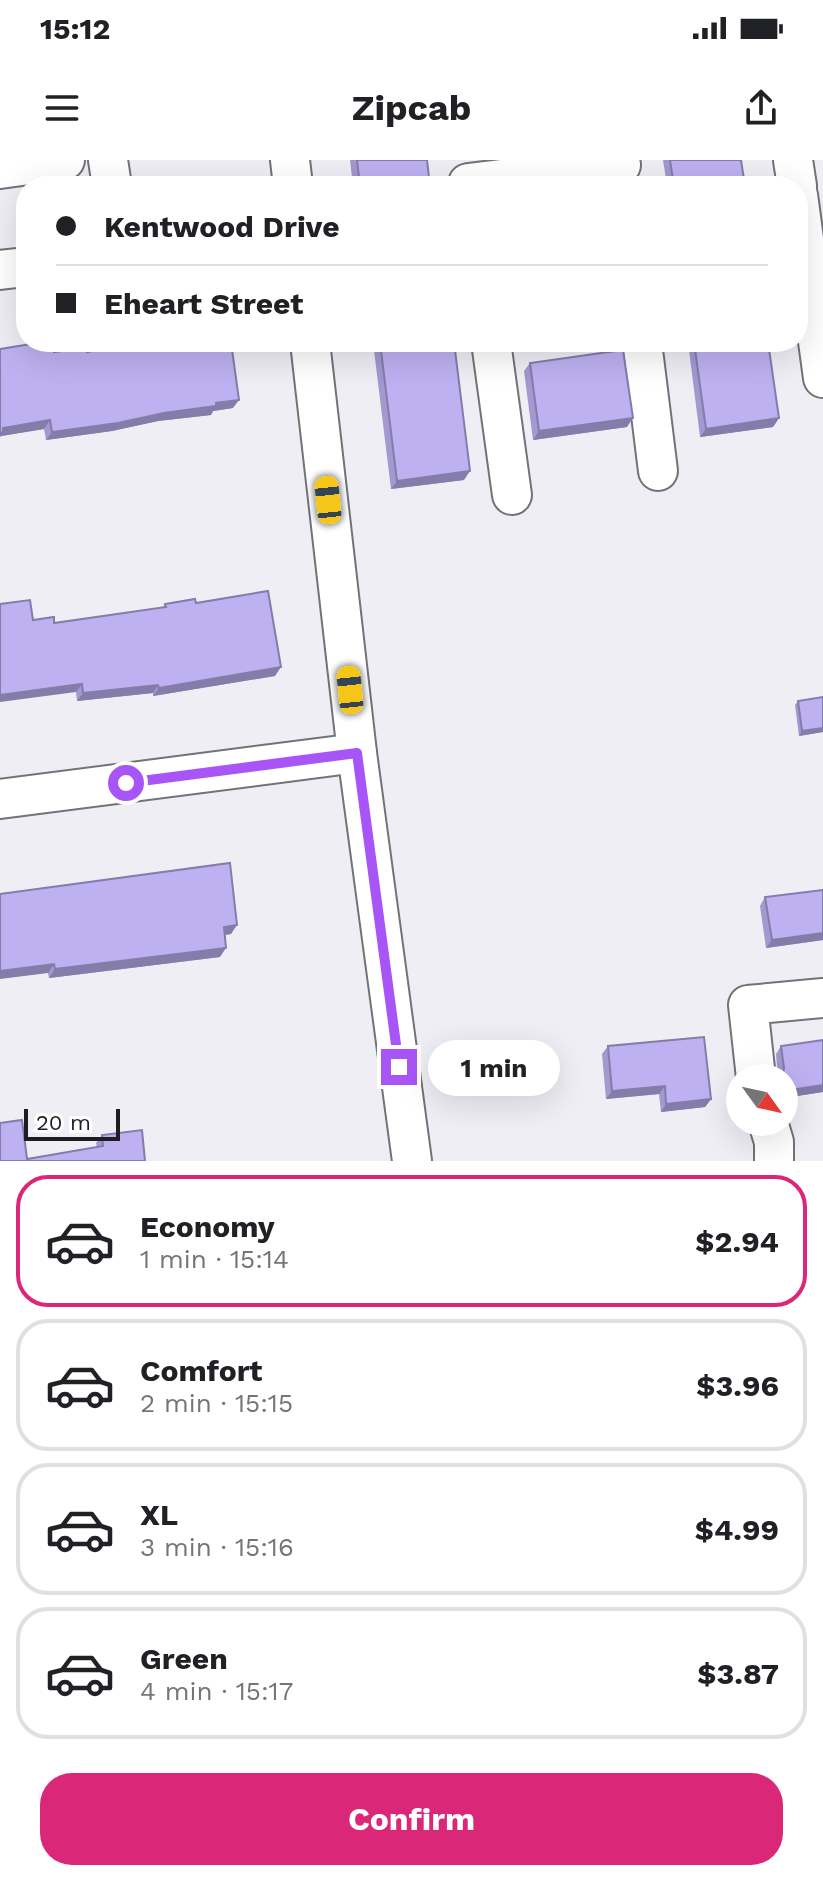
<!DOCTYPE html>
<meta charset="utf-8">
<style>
body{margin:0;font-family:"Work Sans",sans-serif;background:#f6f6f6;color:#202124;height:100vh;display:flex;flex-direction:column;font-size:30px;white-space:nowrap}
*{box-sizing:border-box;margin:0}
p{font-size:26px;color:#757577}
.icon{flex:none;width:44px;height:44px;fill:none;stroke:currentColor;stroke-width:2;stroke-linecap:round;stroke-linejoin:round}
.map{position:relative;height:1001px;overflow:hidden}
.panel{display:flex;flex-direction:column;background:#fff;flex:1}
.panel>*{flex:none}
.hud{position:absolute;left:16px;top:16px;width:792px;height:176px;border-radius:32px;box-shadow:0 8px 32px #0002;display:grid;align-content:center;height:176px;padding:0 40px;background:#fff}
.needle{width:52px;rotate:123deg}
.fabs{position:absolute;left:726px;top:904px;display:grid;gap:16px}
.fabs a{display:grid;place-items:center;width:72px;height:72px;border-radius:50%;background:#fff;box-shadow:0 8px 32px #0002;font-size:40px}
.scale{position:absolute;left:24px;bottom:20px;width:96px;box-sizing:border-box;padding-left:8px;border:4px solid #1e1e20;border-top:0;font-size:22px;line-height:28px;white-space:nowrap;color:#1e1e20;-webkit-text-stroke:6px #fff;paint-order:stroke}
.end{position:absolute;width:36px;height:36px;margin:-18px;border:10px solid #a855f7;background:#fff;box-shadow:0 0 0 4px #fff}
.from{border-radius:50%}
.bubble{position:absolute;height:56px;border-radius:28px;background:#fff;box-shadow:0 8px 32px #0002;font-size:26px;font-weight:700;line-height:56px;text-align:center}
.car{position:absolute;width:24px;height:48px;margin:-24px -12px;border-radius:10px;box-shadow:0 0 6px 2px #0007;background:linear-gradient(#f5c518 24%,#345 0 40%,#f5c518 0 76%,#345 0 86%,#f5c518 0)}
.hud b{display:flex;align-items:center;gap:28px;height:76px;font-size:30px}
.hud b+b{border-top:2px solid #e0e0e0}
.hud i{width:20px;height:20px;background:#202124}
ul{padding:14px 0 0;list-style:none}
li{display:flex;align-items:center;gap:24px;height:132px;margin:0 16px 12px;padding:0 24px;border:4px solid #e0e0e0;border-radius:32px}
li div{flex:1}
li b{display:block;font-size:30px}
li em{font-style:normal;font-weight:700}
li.selected{border-color:#db2777}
li>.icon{width:72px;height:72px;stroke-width:1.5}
.button{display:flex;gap:16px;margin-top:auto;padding:16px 40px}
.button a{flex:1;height:92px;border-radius:32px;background:#db2777;color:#fff;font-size:32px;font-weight:700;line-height:92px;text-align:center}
.status{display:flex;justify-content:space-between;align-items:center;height:56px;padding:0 40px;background:#fff;direction:ltr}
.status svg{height:22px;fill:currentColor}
header{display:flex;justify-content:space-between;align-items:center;height:104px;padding:0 40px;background:#fff;font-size:36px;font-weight:700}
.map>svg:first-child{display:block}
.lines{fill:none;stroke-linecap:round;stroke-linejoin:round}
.minor-casing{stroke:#737278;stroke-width:42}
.minor{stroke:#fff;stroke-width:38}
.wall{fill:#a398cf}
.shaded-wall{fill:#847ca9}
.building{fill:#bdb1f1;stroke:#847ca9;stroke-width:2}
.route{stroke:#a855f7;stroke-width:10}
</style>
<div class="status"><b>15:12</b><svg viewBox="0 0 49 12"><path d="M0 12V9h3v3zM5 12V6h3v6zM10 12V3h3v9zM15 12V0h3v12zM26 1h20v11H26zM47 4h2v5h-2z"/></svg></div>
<header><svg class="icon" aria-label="menu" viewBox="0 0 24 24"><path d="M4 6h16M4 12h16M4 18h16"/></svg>Zipcab<svg class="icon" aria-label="share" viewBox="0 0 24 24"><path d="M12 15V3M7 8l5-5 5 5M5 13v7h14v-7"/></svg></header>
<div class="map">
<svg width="823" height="1001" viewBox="0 0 823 1001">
<rect width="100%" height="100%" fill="#efeef5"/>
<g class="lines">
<g class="minor-casing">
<g id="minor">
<path d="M 108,0 L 112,26"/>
<path d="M 290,0 L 293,26"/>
<path d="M 793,0 L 797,26"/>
<path d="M 0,9 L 65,0"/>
<path d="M 468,23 L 621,5"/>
<path d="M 798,35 L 823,218"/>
<path d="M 0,110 L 26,107"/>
<path d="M 310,182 L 357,593 L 412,1001"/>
<path d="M 491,182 L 512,335"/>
<path d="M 642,182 L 658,311"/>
<path d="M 0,639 L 357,593"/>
<path d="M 756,918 L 748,845 L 823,838"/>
<path d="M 768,962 L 774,982 L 774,1001"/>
</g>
</g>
<use href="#minor" class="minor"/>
</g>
<g class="wall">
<path d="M 350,0 L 427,0 L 430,26 L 353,26 Z"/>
<path d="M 663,0 L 741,0 L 745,26 L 667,26 Z"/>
<path d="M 373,182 L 454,182 L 464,320 L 391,329 Z"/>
<path d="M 688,182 L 768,182 L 779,258 L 773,267 L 700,277 Z"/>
<path d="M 0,189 L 54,192 L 87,192 L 233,248 L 213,251 L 211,255 L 158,261 L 112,271 L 46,280 L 44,269 L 1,276 L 0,277 Z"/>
<path d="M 530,203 L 627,267 L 533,280 L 524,211 Z"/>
<path d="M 196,443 L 275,516 L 153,536 L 153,533 L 77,541 L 76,532 L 33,460 L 54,463 L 162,448 L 165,444 Z"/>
<path d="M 798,541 L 823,572 L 799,576 L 795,545 Z"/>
<path d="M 823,730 L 823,780 L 766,788 L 760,746 L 765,737 Z"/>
<path d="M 0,734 L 231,774 L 225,775 L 220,797 L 49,818 L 48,813 Z"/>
<path d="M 823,880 L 823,932 L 784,938 L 784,918 L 778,918 L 776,894 L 781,886 Z"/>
<path d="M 608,886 L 711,939 L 705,947 L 661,952 L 659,934 L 606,939 L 602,894 Z"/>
<path d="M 102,975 L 145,1001 L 27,999 L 97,987 L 96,983 Z"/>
</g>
<g class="shaded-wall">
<path d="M 239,240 L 233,248 L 213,251 L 211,255 L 158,261 L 112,271 L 46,280 L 52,272 Z"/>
<path d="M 633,258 L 627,267 L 533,280 L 539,271 Z"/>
<path d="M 779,258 L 773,267 L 700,277 L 706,269 Z"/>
<path d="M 50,260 L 44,269 L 1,276 L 0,277 L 0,272 L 3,268 Z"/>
<path d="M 470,311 L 464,320 L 391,329 L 397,321 Z"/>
<path d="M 281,507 L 275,516 L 153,536 L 159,528 Z"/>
<path d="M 82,524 L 76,532 L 0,542 L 0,535 Z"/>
<path d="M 158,525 L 153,533 L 77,541 L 83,533 Z"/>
<path d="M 823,568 L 823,572 L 799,576 L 802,571 Z"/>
<path d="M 237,765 L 231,774 L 218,776 L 224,767 Z"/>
<path d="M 823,773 L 823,780 L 766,788 L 772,780 Z"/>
<path d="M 226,788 L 220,797 L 49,818 L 55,809 Z"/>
<path d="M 54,804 L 48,813 L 0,819 L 0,811 Z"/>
<path d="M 823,925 L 823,932 L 784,938 L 784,931 Z"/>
<path d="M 665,926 L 659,934 L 606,939 L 612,931 Z"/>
<path d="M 711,939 L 705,947 L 661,952 L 666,944 Z"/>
</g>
<g class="building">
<path d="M 357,0 L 427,0 L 430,26 L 360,26 Z"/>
<path d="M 670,0 L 741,0 L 745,26 L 674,26 Z"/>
<path d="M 43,182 L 53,182 L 54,192 L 87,187 L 87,192 L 138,182 L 231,182 L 239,240 L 216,243 L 216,246 L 164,253 L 118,263 L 52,272 L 50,260 L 3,268 L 3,272 L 0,273 L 0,189 Z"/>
<path d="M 380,182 L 454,182 L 470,311 L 397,321 Z"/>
<path d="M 694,182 L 768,182 L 779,258 L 706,269 Z"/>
<path d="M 623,190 L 633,258 L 539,271 L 530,203 Z"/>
<path d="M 268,431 L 281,507 L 159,528 L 158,525 L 83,533 L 82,524 L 0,535 L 0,444 L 30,440 L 33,460 L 54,457 L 54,463 L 166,447 L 165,444 L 195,439 L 196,443 Z"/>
<path d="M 823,537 L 823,568 L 802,571 L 798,541 Z"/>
<path d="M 230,703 L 237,765 L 224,767 L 226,788 L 55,809 L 54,804 L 0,811 L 0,734 Z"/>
<path d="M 823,730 L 823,773 L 772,780 L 765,737 Z"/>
<path d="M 704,877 L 711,939 L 666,944 L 665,926 L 612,931 L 608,886 Z"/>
<path d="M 823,880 L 823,925 L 784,931 L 784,918 L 782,918 L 784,908 L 781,886 Z"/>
<path d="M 22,960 L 27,999 L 103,986 L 102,975 L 142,970 L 145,1001 L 0,1001 L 0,963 Z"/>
</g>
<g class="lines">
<path class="route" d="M 126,623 L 357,593 L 399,907"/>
</g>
</svg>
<div class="fabs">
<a><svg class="needle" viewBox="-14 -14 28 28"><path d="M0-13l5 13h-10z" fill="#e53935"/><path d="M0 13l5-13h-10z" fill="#757577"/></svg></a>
</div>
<div class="scale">20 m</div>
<i class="end from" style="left:126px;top:623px"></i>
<i class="end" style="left:399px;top:907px"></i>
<div class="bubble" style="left:428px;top:880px;width:132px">1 min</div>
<i class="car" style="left:328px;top:340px;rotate:354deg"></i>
<i class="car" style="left:350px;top:530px;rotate:354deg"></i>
<div class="hud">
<b><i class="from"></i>Kentwood Drive</b>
<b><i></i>Eheart Street</b>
</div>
</div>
<section class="panel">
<ul>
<li class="selected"><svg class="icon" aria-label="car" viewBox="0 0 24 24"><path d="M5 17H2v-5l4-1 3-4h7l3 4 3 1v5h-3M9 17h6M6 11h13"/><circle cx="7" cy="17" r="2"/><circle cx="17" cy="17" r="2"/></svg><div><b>Economy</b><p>1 min · 15:14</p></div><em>$2.94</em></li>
<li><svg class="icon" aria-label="car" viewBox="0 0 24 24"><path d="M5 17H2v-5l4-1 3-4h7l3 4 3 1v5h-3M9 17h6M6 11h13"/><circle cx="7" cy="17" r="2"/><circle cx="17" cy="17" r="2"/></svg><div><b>Comfort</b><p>2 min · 15:15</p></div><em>$3.96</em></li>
<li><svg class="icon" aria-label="car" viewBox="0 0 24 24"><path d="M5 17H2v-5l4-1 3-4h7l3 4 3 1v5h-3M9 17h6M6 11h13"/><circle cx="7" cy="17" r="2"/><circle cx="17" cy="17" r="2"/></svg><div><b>XL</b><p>3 min · 15:16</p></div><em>$4.99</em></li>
<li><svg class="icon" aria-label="car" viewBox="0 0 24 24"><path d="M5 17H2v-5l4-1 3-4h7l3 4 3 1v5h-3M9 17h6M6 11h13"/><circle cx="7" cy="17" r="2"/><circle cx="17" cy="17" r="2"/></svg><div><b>Green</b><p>4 min · 15:17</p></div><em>$3.87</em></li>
</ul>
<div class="button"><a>Confirm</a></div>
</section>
